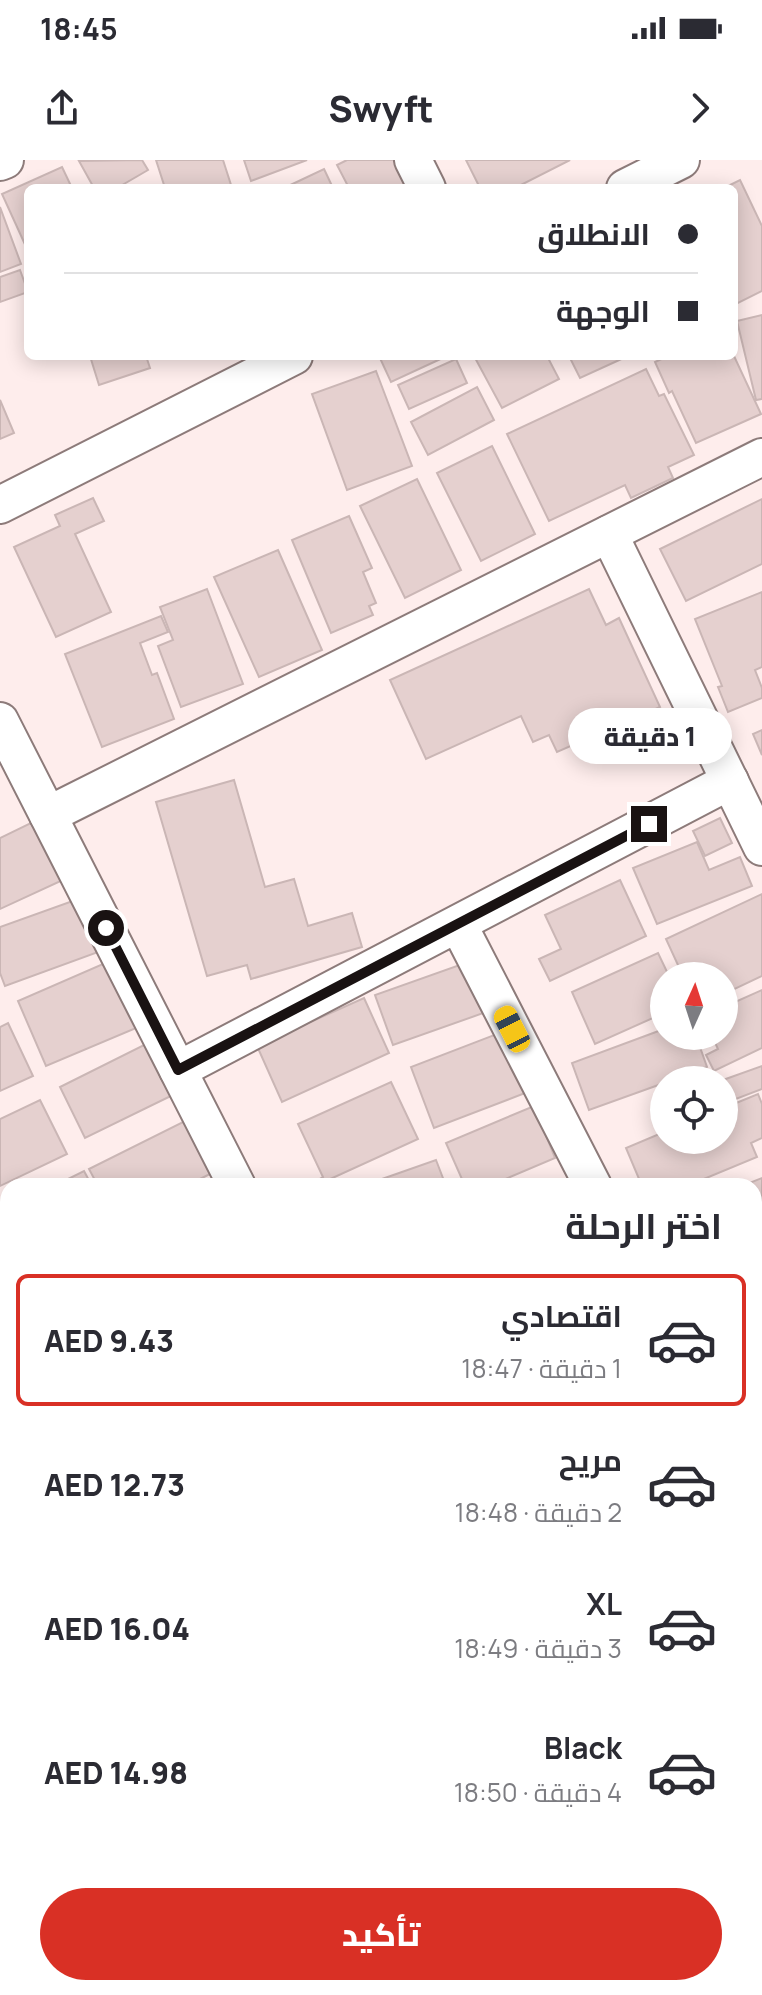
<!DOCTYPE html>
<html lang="ar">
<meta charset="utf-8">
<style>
body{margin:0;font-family:Manrope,Cairo,sans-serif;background:#f2f2f3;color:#2b2b33;direction:rtl;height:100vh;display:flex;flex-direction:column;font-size:30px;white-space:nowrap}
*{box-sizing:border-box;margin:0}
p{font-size:26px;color:#7c7c81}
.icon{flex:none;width:44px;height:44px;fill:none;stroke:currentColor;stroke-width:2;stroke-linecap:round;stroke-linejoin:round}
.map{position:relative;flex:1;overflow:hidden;direction:ltr}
.details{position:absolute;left:0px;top:1018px;width:762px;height:818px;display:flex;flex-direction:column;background:#fff;border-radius:24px 24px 0 0;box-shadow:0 4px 20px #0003;direction:rtl}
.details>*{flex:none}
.top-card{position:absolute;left:24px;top:24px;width:714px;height:176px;border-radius:12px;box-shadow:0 4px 20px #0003;direction:rtl;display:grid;align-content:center;height:176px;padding:0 40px;background:#fff}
.needle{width:52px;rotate:3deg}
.controls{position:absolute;left:650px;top:802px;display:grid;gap:16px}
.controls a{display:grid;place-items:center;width:88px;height:88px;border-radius:50%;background:#fff;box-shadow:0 4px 20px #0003;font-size:40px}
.end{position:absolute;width:36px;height:36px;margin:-18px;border:10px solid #191212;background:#fff;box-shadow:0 0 0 4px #fff}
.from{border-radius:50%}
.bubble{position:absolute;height:56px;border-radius:28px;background:#fff;box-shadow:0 4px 20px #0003;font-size:26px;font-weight:800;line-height:56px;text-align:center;direction:rtl}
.car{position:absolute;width:24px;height:48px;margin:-24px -12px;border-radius:10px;box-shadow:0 0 6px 2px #0007;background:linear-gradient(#f5c518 24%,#345 0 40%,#f5c518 0 76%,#345 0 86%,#f5c518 0)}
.top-card b{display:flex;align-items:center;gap:28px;height:76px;font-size:30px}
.top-card b+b{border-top:2px solid #e1e1e2}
.top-card i{width:20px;height:20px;background:#2b2b33}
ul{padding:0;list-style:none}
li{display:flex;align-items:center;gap:24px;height:132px;margin:0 16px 12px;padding:0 24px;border:4px solid transparent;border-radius:12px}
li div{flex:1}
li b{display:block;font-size:30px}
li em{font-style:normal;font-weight:800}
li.selected{border-color:#d93025}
li>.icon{width:72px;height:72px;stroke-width:1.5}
h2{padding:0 40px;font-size:36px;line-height:96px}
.action{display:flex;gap:16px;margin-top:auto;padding:16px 40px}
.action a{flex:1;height:92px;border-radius:48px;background:#d93025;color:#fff;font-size:32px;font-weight:800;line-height:92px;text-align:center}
.status{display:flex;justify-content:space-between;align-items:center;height:56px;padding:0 40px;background:#fff;direction:ltr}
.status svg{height:22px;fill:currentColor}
header{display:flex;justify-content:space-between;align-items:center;height:104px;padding:0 40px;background:#fff;font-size:36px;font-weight:800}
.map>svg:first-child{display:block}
.building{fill:#e5d0cf;stroke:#cab6b5;stroke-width:2}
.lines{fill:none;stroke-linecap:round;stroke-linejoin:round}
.minor-casing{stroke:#8d7b7a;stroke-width:40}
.minor{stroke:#fff;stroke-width:36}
.route{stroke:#191212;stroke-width:10}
</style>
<div class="status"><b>18:45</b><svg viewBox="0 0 49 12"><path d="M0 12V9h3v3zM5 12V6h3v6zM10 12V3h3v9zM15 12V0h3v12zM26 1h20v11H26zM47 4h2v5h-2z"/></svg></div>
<header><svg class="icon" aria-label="forward" viewBox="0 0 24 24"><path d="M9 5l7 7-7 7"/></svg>Swyft<svg class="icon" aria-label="share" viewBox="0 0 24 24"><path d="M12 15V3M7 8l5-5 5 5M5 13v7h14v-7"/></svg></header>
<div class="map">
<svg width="762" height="1835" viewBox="0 0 762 1835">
<rect width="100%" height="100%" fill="#feedec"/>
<g class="building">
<path d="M 142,0 L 148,10 L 117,28 L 94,28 L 79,1 Z"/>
<path d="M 156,0 L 223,0 L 232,28 L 165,28 Z"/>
<path d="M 244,0 L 307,0 L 251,21 Z"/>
<path d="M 347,0 L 403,0 L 417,28 L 349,28 L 337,5 Z"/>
<path d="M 466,0 L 570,0 L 515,28 L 480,28 Z"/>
<path d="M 62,7 L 72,28 L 28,28 L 28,91 L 2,34 Z"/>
<path d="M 324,9 L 333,28 L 284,28 Z"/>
<path d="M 740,20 L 762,66 L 762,131 L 734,145 L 734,28 L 724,28 Z"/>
<path d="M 0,47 L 21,104 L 0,112 Z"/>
<path d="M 20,110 L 28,132 L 0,142 L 0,117 Z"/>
<path d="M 762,155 L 762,239 L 756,240 L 737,161 Z"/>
<path d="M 90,196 L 146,196 L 150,208 L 99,225 Z"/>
<path d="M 379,196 L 447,196 L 391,222 Z"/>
<path d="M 474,196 L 547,196 L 559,219 L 502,248 Z"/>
<path d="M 569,196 L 628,196 L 580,218 Z"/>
<path d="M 668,196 L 734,196 L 761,254 L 696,283 L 672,231 L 669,233 L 655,202 Z"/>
<path d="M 456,199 L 467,223 L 409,249 L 398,225 Z"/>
<path d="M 646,209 L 659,236 L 664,234 L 694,295 L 668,307 L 673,318 L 631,338 L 625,325 L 549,361 L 507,274 Z"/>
<path d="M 376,211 L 412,306 L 347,330 L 312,234 Z"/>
<path d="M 477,227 L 494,260 L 428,295 L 411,262 Z"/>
<path d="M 0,240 L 14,273 L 0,279 Z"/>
<path d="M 492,286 L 535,374 L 481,401 L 437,313 Z"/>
<path d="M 417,319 L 461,410 L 405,438 L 360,346 Z"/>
<path d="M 93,338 L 104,361 L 75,374 L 111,452 L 56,477 L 14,387 L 60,366 L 55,355 Z"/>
<path d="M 762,339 L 762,404 L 686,441 L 660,389 Z"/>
<path d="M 349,356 L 372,408 L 363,412 L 376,443 L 369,446 L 373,455 L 331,473 L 292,380 Z"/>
<path d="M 278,390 L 322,490 L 259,517 L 214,417 Z"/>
<path d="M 207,429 L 243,524 L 181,547 L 158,486 L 173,480 L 160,447 Z"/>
<path d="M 589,429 L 606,465 L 619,458 L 660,547 L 557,592 L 549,575 L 533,582 L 521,556 L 426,599 L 390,520 Z"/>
<path d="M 762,432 L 762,507 L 755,510 L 762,528 L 762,538 L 728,552 L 718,527 L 722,526 L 695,459 Z"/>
<path d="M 161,456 L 168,472 L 140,483 L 152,515 L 157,513 L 174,559 L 102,587 L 65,494 Z"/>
<path d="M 762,570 L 762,595 L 753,574 Z"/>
<path d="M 234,620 L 265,727 L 294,719 L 308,766 L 352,753 L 362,787 L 251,819 L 247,805 L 207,816 L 156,642 Z"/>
<path d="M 720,658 L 732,683 L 705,696 L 693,671 Z"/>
<path d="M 37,660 L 65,719 L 0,749 L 0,678 Z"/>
<path d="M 697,682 L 709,710 L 740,697 L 752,726 L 657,764 L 633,708 Z"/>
<path d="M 620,720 L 646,776 L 550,821 L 539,799 L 561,789 L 545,755 Z"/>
<path d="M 762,734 L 762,816 L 724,834 L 724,816 L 683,816 L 666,779 Z"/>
<path d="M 81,738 L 101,791 L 5,826 L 0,813 L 0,767 Z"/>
<path d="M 658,793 L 669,816 L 664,816 L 664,853 L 595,884 L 572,832 Z"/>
<path d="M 119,797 L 148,863 L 46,906 L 18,841 Z"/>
<path d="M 471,801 L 489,851 L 393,885 L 375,835 Z"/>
<path d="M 762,830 L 762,888 L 714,911 L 706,895 L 718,889 L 712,876 L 724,876 L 724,847 Z"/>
<path d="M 364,838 L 389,893 L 282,942 L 257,886 Z"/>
<path d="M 8,863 L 33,916 L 0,931 L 0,867 Z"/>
<path d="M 510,869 L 533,930 L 434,968 L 411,907 Z"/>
<path d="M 664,869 L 664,876 L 696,876 L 707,907 L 671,920 L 664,920 L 664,923 L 589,950 L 572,903 Z"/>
<path d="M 152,881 L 181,931 L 85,978 L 60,927 Z"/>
<path d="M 762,906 L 762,929 L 728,942 L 723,920 Z"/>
<path d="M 391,922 L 418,979 L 315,1026 L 307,1026 L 323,1017 L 298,964 Z"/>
<path d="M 758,934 L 762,944 L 762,978 L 751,983 L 757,997 L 687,1026 L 642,1026 L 626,988 L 664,972 L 664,980 L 724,980 L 724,948 Z"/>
<path d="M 40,940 L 67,994 L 0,1026 L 0,959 Z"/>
<path d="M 534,946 L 555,998 L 489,1026 L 465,1026 L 446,983 Z"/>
<path d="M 187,960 L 214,1012 L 186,1026 L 98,1026 L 89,1009 Z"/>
<path d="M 436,1000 L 446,1026 L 362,1026 Z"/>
<path d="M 84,1011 L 92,1026 L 54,1026 Z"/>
<path d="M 762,1018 L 762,1081 L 754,1084 L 754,1026 L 742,1026 Z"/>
<path d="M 8,1049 L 8,1104 L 0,1088 L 0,1053 Z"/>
<path d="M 762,1114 L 762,1177 L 754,1179 L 754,1116 Z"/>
<path d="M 762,1203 L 762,1256 L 754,1238 L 754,1206 Z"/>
<path d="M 8,1334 L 8,1394 L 0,1397 L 0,1337 Z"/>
<path d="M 8,1439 L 8,1505 L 0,1508 L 0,1442 Z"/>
<path d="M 762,1477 L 762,1535 L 754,1539 L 754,1481 Z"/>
<path d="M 8,1524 L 8,1562 L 0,1538 L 0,1527 Z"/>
<path d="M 762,1557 L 762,1623 L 754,1605 L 754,1561 Z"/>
<path d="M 8,1625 L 8,1692 L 0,1695 L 0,1628 Z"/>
<path d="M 757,1649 L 762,1660 L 762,1713 L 754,1717 L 754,1650 Z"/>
<path d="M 8,1717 L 8,1780 L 0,1783 L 0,1720 Z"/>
<path d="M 762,1733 L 762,1835 L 741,1835 L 738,1828 L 754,1828 L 754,1736 Z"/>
<path d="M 8,1809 L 8,1828 L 122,1828 L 124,1835 L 9,1835 L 1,1811 Z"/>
</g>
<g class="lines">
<g class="minor-casing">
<g id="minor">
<path d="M 413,0 L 427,28"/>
<path d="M 0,2 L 5,0"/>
<path d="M 625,28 L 681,0"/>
<path d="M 0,345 L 294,196"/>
<path d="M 609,374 L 762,687"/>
<path d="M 0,561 L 237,1026"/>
<path d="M 48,655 L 762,297"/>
<path d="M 458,764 L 593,1026"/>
<path d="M 178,910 L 730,621"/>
<path d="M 0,1141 L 8,1136"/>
<path d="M 0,1243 L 8,1259"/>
<path d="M 754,1340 L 762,1356"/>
<path d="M 650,1828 L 654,1835"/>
<path d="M 269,1835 L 284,1828"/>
</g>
</g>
<use href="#minor" class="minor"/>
</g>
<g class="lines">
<path class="route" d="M 106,768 L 178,910 L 649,664"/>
</g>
</svg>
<div class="controls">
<a><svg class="needle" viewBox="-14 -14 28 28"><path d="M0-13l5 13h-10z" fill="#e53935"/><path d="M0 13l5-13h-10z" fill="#7c7c81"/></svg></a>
<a><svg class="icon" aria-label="locate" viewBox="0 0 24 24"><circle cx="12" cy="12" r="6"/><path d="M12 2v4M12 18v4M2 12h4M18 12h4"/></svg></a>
</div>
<i class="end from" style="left:106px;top:768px"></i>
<i class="end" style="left:649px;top:664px"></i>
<div class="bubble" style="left:568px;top:548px;width:164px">1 دقيقة</div>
<i class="car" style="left:512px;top:869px;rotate:333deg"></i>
<div class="top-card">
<b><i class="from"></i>الانطلاق</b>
<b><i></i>الوجهة</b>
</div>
<section class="details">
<h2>اختر الرحلة</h2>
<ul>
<li class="selected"><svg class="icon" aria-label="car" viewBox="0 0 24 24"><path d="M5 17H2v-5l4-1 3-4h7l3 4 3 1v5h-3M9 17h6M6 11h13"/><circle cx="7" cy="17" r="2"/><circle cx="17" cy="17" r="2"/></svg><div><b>اقتصادي</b><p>1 دقيقة · 18:47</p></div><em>AED 9.43</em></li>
<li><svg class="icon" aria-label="car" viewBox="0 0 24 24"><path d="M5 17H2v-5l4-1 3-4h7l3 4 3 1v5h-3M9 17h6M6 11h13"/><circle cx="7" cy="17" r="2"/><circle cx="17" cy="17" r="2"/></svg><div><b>مريح</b><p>2 دقيقة · 18:48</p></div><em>AED 12.73</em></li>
<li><svg class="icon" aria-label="car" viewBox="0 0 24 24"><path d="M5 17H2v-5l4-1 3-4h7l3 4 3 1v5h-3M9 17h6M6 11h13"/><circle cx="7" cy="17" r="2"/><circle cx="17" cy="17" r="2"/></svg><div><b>XL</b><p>3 دقيقة · 18:49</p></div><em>AED 16.04</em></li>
<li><svg class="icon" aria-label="car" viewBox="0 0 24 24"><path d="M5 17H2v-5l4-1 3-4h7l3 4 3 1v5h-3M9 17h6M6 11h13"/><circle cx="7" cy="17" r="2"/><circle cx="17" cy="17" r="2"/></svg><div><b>Black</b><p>4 دقيقة · 18:50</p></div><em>AED 14.98</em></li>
</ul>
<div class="action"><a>تأكيد</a></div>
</section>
</div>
